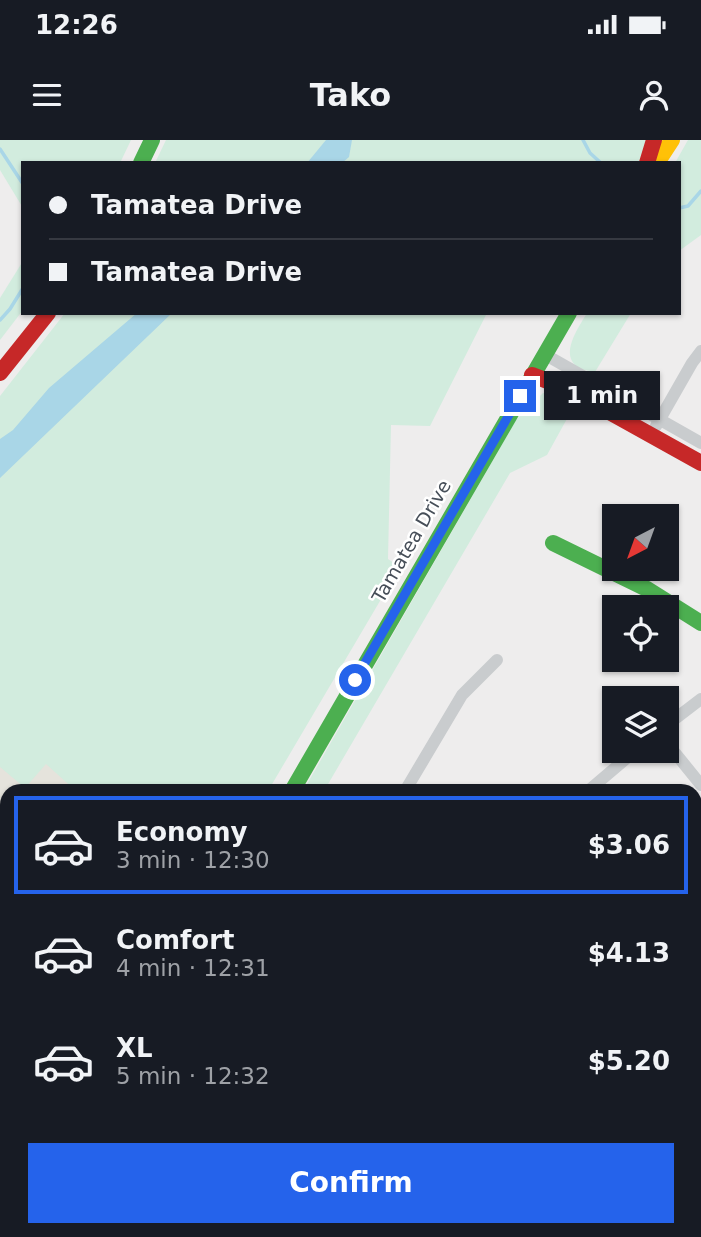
<!DOCTYPE html>
<meta charset="utf-8">
<style>
body{margin:0;font-family:"DejaVu Sans",sans-serif;background:#20242c;color:#f1f3f6;height:100vh;display:flex;flex-direction:column;font-size:26px;white-space:nowrap}
*{box-sizing:border-box;margin:0}
p{font-size:23px;color:#9ea1a6}
.icon{flex:none;width:38px;height:38px;fill:none;stroke:currentColor;stroke-width:2;stroke-linecap:round;stroke-linejoin:round}
.map{position:relative;flex:1;overflow:hidden}
.side{position:absolute;left:0px;top:644px;width:702px;height:453px;display:flex;flex-direction:column;background:#171b24;border-radius:21px 21px 0 0;box-shadow:0 2px 5px #0004}
.side>*{flex:none}
.hud{position:absolute;left:21px;top:21px;width:660px;height:154px;border-radius:0px;box-shadow:0 2px 5px #0004;display:grid;align-content:center;height:154px;padding:0 28px;background:#171b24}
.needle{width:46px;rotate:221deg}
.controls{position:absolute;left:602px;top:364px;display:grid;gap:14px}
.controls a{display:grid;place-items:center;width:77px;height:77px;border-radius:0px;background:#171b24;box-shadow:0 2px 5px #0004;font-size:35px}
.end{position:absolute;width:32px;height:32px;margin:-16px;border:9px solid #2563eb;background:#fff;box-shadow:0 0 0 4px #fff}
.from{border-radius:50%}
.bubble{position:absolute;height:49px;border-radius:0px;background:#171b24;box-shadow:0 2px 5px #0004;font-size:23px;font-weight:700;line-height:49px;text-align:center}
.hud b{display:flex;align-items:center;gap:24px;height:66px;font-size:26px}
.hud b+b{border-top:2px solid #363941}
.hud i{width:18px;height:18px;background:#f1f3f6}
ul{padding:12px 0 0;list-style:none}
li{display:flex;align-items:center;gap:21px;height:98px;margin:0 14px 10px;padding:0 14px;border:4px solid transparent;border-radius:0px}
li div{flex:1}
li b{display:block;font-size:26px}
li em{font-style:normal;font-weight:700}
li.selected{border-color:#2563eb}
li>.icon{width:63px;height:63px;stroke-width:1.5}
.cta{display:flex;gap:14px;margin-top:auto;padding:14px 28px}
.cta a{flex:1;height:80px;border-radius:0px;background:#2563eb;color:#fff;font-size:28px;font-weight:700;line-height:80px;text-align:center}
.status{display:flex;justify-content:space-between;align-items:center;height:49px;padding:0 35px;background:#171b24;direction:ltr}
.status svg{height:19px;fill:currentColor}
header{display:flex;justify-content:space-between;align-items:center;height:91px;padding:0 28px;background:#171b24;font-size:32px;font-weight:700}
.map>svg:first-child{display:block}
.green{fill:#d2ecde}
.sand{fill:#e5e3dc}
.water{fill:#a9d6e7}
.lines{fill:none;stroke-linecap:round;stroke-linejoin:round}
.stream{stroke:#a9d6e7;stroke-width:3.5}
.street{stroke:#c9ccce;stroke-width:12}
.fast{stroke:#4caf50;stroke-width:16}
.slow{stroke:#ffc107;stroke-width:16}
.jam{stroke:#c62828;stroke-width:16}
.route{stroke:#2563eb;stroke-width:9}
.labels{text-anchor:middle;stroke-width:5;stroke-linejoin:round;paint-order:stroke}
.street-label{font-size:19px;fill:#464e58;stroke:#fff}
</style>
<div class="status"><b>12:26</b><svg viewBox="0 0 49 12"><path d="M0 12V9h3v3zM5 12V6h3v6zM10 12V3h3v9zM15 12V0h3v12zM26 1h20v11H26zM47 4h2v5h-2z"/></svg></div>
<header><svg class="icon" aria-label="menu" viewBox="0 0 24 24"><path d="M4 6h16M4 12h16M4 18h16"/></svg>Tako<svg class="icon" aria-label="person" viewBox="0 0 24 24"><circle cx="12" cy="8" r="4"/><path d="M4 21q1-7 8-7t8 7"/></svg></header>
<div class="map">
<svg width="701" height="1097" viewBox="0 0 701 1097">
<rect width="100%" height="100%" fill="#eeeded"/>
<g class="green">
<path d="M 0,0 L 131,0 L 120,23 L 23,23 L 23,68 L 0,30 Z"/>
<path d="M 166,0 L 653,0 L 646,23 L 155,23 Z"/>
<path d="M 688,0 L 701,0 L 701,95 L 679,111 L 679,23 L 675,23 Z"/>
<path d="M 23,121 L 23,170 L 0,200 L 0,158 Z"/>
<path d="M 65,173 L 487,173 L 430,286 L 391,285 L 388,419 L 400,427 L 268,651 L 7,651 L 7,821 L 0,821 L 0,256 Z"/>
<path d="M 587,173 L 631,173 L 595,232 C 591,231 583,230 579,228 C 558,215 579,187 587,173 Z"/>
<path d="M 543,253 L 556,254 L 574,266 L 547,315 L 510,333 L 324,651 L 303,651 L 516,280 Z"/>
<path d="M 266,1090 L 426,1090 L 434,1097 L 274,1097 Z"/>
</g>
<path class="sand" d="M 46,624 L 76,651 L 7,651 L 7,754 L 0,748 L 0,627 L 25,648 Z"/>
<g class="water">
<path d="M 326,0 L 352,0 L 349,17 L 342,23 L 307,23 Z"/>
<path d="M 137,173 L 172,173 L 0,338 L 0,299 L 13,290 L 49,248 Z"/>
</g>
<g class="lines">
<g class="stream">
<path d="M 583,0 L 590,13 L 601,23"/>
<path d="M 0,9 L 23,44"/>
<path d="M 679,68 L 688,66 L 701,51"/>
<path d="M 0,180 L 10,169 L 23,148"/>
<path d="M 0,1052 L 7,1059"/>
<path d="M 58,1090 L 70,1097"/>
</g>
<g class="street">
<path d="M 544,214 L 701,303"/>
<path d="M 656,286 L 692,223 L 701,211"/>
<path d="M 667,585 L 701,559"/>
<path d="M 667,603 L 701,645"/>
<path d="M 405,651 L 462,555 L 497,520"/>
<path d="M 588,651 L 635,611"/>
<path d="M 695,864 L 701,874"/>
<path d="M 695,1057 L 701,1063"/>
<path d="M 573,1090 L 574,1097"/>
</g>
<g class="fast">
<path d="M 141,23 L 152,0"/>
<path d="M 553,403 L 647,449 L 701,483"/>
<path d="M 292,651 L 569,173"/>
<path d="M 0,882 L 7,888"/>
<path d="M 219,1090 L 228,1097"/>
</g>
<path class="slow" d="M 657,23 L 672,0"/>
<g class="jam">
<path d="M 647,23 L 654,0"/>
<path d="M 0,233 L 48,173"/>
<path d="M 532,235 L 568,249 L 701,323"/>
<path d="M 0,863 L 7,866"/>
<path d="M 0,908 L 7,914"/>
<path d="M 246,1090 L 253,1097"/>
</g>
</g>
<g class="lines">
<path class="route" d="M 355,540 L 520,256"/>
</g>
<g class="labels">
<g class="street-label">
<text transform="translate(411 401) rotate(-60)" y="7">Tamatea Drive</text>
</g>
</g>
</svg>
<div class="controls">
<a><svg class="needle" viewBox="-14 -14 28 28"><path d="M0-13l5 13h-10z" fill="#e53935"/><path d="M0 13l5-13h-10z" fill="#9ea1a6"/></svg></a>
<a><svg class="icon" aria-label="locate" viewBox="0 0 24 24"><circle cx="12" cy="12" r="6"/><path d="M12 2v4M12 18v4M2 12h4M18 12h4"/></svg></a>
<a><svg class="icon" aria-label="layers" viewBox="0 0 24 24"><path d="M12 4l9 5-9 5-9-5zM3 14l9 5 9-5"/></svg></a>
</div>
<i class="end from" style="left:355px;top:540px"></i>
<i class="end" style="left:520px;top:256px"></i>
<div class="bubble" style="left:544px;top:231px;width:116px">1 min</div>
<div class="hud">
<b><i class="from"></i>Tamatea Drive</b>
<b><i></i>Tamatea Drive</b>
</div>
<section class="side">
<ul>
<li class="selected"><svg class="icon" aria-label="car" viewBox="0 0 24 24"><path d="M5 17H2v-5l4-1 3-4h7l3 4 3 1v5h-3M9 17h6M6 11h13"/><circle cx="7" cy="17" r="2"/><circle cx="17" cy="17" r="2"/></svg><div><b>Economy</b><p>3 min · 12:30</p></div><em>$3.06</em></li>
<li><svg class="icon" aria-label="car" viewBox="0 0 24 24"><path d="M5 17H2v-5l4-1 3-4h7l3 4 3 1v5h-3M9 17h6M6 11h13"/><circle cx="7" cy="17" r="2"/><circle cx="17" cy="17" r="2"/></svg><div><b>Comfort</b><p>4 min · 12:31</p></div><em>$4.13</em></li>
<li><svg class="icon" aria-label="car" viewBox="0 0 24 24"><path d="M5 17H2v-5l4-1 3-4h7l3 4 3 1v5h-3M9 17h6M6 11h13"/><circle cx="7" cy="17" r="2"/><circle cx="17" cy="17" r="2"/></svg><div><b>XL</b><p>5 min · 12:32</p></div><em>$5.20</em></li>
</ul>
<div class="cta"><a>Confirm</a></div>
</section>
</div>
